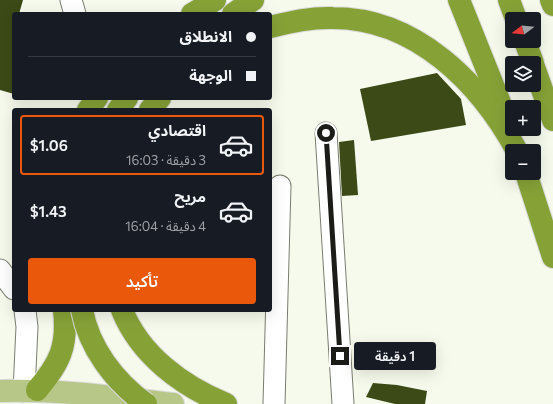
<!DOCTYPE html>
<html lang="ar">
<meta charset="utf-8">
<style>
body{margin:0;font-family:Commissioner,"Noto Sans Arabic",sans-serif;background:#242831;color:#f1f3f6;direction:rtl;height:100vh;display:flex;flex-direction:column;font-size:15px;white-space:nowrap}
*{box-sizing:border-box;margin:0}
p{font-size:13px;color:#9ea1a6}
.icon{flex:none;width:22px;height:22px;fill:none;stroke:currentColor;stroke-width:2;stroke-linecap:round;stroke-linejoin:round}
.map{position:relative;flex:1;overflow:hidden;direction:ltr}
.sheet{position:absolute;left:12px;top:108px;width:260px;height:204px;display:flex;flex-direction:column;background:#171b24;border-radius:4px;box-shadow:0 4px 16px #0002;direction:rtl}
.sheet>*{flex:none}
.hud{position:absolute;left:12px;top:12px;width:260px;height:88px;border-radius:4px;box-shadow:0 4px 16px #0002;direction:rtl;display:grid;align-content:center;height:88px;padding:0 16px;background:#171b24}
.needle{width:26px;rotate:254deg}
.fabs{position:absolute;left:505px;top:12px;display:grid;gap:8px}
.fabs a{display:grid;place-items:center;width:36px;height:36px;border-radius:4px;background:#171b24;box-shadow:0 4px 16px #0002;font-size:20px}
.end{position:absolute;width:18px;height:18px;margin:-9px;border:5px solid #1b1c17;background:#fff;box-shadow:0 0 0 2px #fff}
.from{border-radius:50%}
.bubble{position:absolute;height:28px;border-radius:4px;background:#171b24;box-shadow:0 4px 16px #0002;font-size:13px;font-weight:600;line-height:28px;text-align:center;direction:rtl}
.hud b{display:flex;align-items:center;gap:14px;height:38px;font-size:15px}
.hud b+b{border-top:1px solid #363941}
.hud i{width:10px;height:10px;background:#f1f3f6}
ul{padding:7px 0 0;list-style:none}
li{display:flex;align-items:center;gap:12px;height:60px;margin:0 8px 6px;padding:0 8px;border:2px solid transparent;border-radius:4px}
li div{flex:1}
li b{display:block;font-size:15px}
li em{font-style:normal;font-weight:600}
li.active{border-color:#ea580c}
li>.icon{width:36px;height:36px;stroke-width:1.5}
.cta{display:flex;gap:8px;margin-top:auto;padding:8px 16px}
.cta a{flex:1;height:46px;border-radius:4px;background:#ea580c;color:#fff;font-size:16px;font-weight:600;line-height:46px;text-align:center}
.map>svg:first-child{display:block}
.building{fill:#3c4a17}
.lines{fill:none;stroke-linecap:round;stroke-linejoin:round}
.minor-casing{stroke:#797d70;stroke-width:23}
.major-casing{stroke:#dbdbda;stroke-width:24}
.highway-casing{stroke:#dbdbda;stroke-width:24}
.minor{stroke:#fff;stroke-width:21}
.major{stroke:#b6c787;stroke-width:22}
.highway{stroke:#86a237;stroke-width:22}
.highway-bridge-casing{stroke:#dbdbda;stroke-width:24;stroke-linecap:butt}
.highway-bridge{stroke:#86a237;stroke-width:22}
.route{stroke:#1b1c17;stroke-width:5}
</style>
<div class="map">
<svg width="553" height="404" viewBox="0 0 553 404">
<rect width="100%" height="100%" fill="#f5faec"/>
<g class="building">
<path d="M 0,0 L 23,0 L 19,14 L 14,14 L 14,94 L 0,90 Z"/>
<path d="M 437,73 L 461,99 L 466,125 L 371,141 L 360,89 Z"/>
<path d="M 354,140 L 358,195 L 342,196 L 339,142 Z"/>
<path d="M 373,383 L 397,385 L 427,391 L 425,404 L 395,404 L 366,397 Z"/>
</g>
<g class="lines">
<g class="minor-casing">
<g id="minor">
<path d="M 71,0 L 75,14"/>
<path d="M 326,133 L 343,404"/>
<path d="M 0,270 L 14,289"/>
<path d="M 24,391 L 27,327 L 25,310"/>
<path d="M 274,404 L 280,186"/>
</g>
</g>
<g class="major-casing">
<path id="major" d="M 0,391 C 58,389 115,397 173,404"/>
</g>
<g class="highway-casing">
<g id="highway">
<path d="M 459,0 L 507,120"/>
<path d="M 509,0 L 516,19"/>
<path d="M 551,0 L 553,5"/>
<path d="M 192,14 L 215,0"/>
<path d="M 233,14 L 253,0"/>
<path d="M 270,27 C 291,22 311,17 333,18 C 416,18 480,83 517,151"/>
<path d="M 525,41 L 533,63"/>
<path d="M 534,67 L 553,120"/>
<path d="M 88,110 L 97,98"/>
<path d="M 118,110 L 127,98"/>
<path d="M 150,110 L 160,98"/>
<path d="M 526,173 L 553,257"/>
<path d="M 122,310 C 140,355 182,386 226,404"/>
<path d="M 37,390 C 60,363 68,346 64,310"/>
</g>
</g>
<use href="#minor" class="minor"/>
<use href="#major" class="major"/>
<use href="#highway" class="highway"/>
<g class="highway-bridge-casing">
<path id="highway-bridge" d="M 82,310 C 89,348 115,382 146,404"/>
</g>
<use href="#highway-bridge" class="highway-bridge"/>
</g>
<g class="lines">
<path class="route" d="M 326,133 L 340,356"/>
</g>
</svg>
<div class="fabs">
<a><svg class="needle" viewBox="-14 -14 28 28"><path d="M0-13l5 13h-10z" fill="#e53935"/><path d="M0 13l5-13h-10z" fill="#9ea1a6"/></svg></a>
<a><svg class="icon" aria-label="layers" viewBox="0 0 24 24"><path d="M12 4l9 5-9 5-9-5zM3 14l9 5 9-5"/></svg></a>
<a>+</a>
<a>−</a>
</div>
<i class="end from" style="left:326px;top:133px"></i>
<i class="end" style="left:340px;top:356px"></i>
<div class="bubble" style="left:354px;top:342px;width:82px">1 دقيقة</div>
<div class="hud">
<b><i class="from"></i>الانطلاق</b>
<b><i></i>الوجهة</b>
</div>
<section class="sheet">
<ul>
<li class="active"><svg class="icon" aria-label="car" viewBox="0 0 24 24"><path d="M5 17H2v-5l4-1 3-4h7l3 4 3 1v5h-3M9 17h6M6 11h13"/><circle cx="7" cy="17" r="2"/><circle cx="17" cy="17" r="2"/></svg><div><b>اقتصادي</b><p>3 دقيقة · 16:03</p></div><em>$1.06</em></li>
<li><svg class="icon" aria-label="car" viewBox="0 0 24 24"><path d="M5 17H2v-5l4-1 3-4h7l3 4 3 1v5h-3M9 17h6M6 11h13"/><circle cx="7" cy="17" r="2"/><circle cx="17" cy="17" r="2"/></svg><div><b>مريح</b><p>4 دقيقة · 16:04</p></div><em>$1.43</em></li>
</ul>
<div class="cta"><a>تأكيد</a></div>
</section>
</div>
